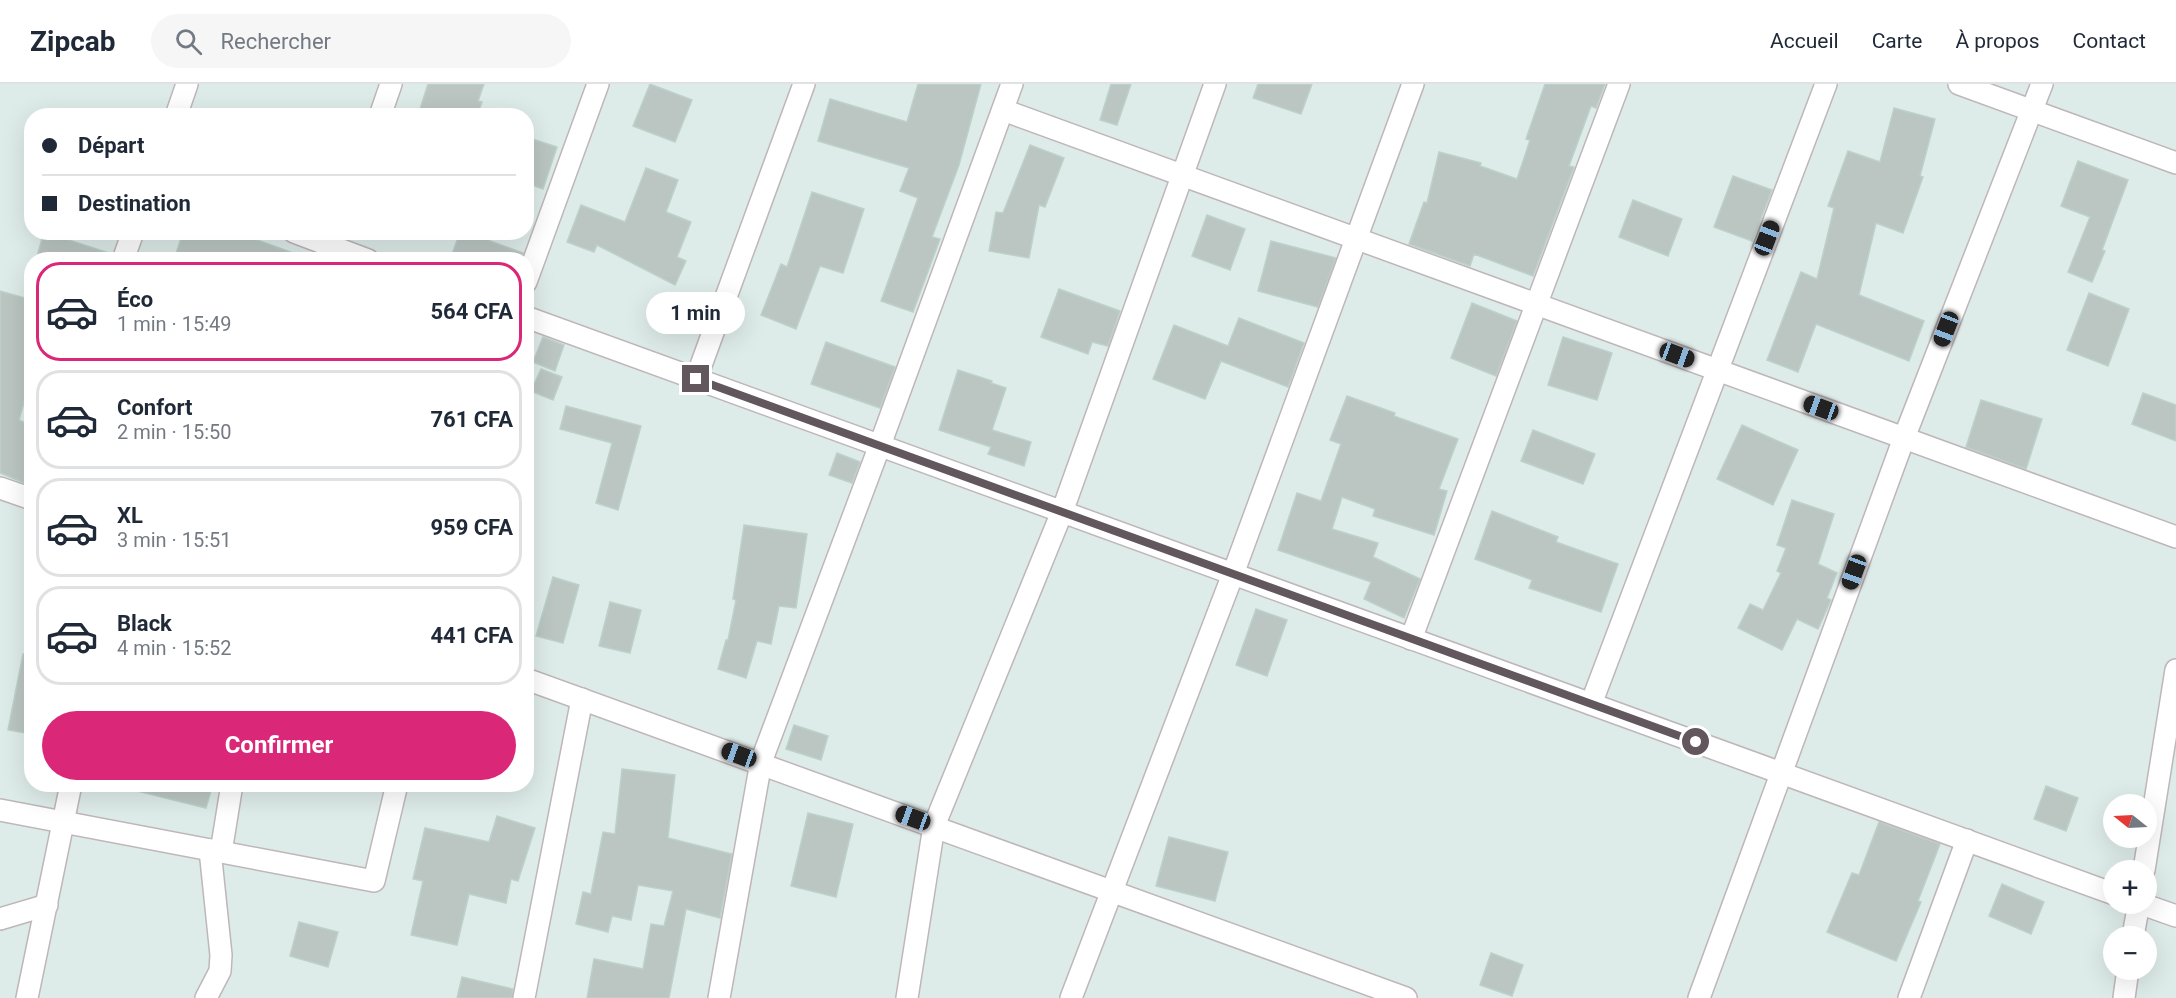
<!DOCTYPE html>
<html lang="fr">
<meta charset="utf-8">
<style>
body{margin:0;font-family:Roboto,sans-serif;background:#f6f6f7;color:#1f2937;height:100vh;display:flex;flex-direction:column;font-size:22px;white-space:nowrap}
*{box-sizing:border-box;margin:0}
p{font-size:20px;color:#747a83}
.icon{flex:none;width:33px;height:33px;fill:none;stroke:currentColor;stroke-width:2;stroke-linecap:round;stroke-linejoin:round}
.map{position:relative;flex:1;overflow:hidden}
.drawer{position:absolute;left:24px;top:168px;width:510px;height:540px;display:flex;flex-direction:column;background:#fff;border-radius:24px;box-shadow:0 6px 24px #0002}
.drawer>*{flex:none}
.banner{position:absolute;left:24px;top:24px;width:510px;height:132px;border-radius:24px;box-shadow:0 6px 24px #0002;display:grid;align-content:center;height:132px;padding:0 18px;background:#fff}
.needle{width:39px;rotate:288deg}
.tools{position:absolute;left:2103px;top:710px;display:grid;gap:12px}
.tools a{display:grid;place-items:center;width:54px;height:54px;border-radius:50%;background:#fff;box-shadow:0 6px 24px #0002;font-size:30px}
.end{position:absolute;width:27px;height:27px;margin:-14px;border:8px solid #61575c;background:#fff;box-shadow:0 0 0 3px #fff}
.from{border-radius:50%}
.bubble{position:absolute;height:42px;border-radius:21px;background:#fff;box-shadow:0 6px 24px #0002;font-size:20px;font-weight:700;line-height:42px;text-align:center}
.car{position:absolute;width:18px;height:36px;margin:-18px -9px;border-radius:8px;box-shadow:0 0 4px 2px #0007;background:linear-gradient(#222 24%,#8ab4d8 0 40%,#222 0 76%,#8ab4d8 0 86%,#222 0)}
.banner b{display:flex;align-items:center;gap:21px;height:57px;font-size:22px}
.banner b+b{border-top:2px solid #e0e1e3}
.banner i{width:15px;height:15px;background:#1f2937}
ul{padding:10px 0 0;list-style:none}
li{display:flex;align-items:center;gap:18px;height:99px;margin:0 12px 9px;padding:0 6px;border:3px solid #e0e1e3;border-radius:24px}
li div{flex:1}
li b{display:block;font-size:22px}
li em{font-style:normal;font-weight:700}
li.on{border-color:#db2777}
li>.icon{width:54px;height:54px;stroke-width:1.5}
.cta{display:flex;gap:12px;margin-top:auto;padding:12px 18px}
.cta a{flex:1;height:69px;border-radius:36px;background:#db2777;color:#fff;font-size:24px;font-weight:700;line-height:69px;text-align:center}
header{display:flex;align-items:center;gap:36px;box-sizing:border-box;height:84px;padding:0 30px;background:#fff;border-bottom:2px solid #e0e1e3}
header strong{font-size:28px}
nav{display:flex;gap:33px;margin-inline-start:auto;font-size:21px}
.search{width:420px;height:54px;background:#f6f6f7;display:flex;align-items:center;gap:15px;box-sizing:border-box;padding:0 21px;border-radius:33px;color:#747a83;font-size:22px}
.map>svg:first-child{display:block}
.building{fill:#bbc6c3;stroke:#bcd1ca;stroke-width:1.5}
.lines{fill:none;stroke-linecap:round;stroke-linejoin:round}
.minor-casing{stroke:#bfb6ba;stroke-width:24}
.minor{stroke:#fff;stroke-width:21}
.route{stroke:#61575c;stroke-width:8}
</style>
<header>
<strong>Zipcab</strong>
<div class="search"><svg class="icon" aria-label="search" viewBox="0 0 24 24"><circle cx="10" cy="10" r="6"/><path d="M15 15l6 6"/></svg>Rechercher</div>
<nav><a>Accueil</a><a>Carte</a><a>À propos</a><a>Contact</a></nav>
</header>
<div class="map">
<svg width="2176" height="914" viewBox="0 0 2176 914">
<rect width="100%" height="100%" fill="#deece9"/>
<g class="building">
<path d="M 428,0 L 484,0 L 478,17 L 482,18 L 477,32 L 437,32 L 420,25 Z"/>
<path d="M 650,0 L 692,16 L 675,58 L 633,42 Z"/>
<path d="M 918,0 L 981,0 L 959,81 L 932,153 L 940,155 L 913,228 L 881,217 L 918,114 L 900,107 L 909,84 L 818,57 L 830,15 L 907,38 Z"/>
<path d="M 1111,0 L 1131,0 L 1117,41 L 1100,36 Z"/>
<path d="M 1258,0 L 1312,0 L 1301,30 L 1253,14 Z"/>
<path d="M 1545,0 L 1605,0 L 1596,24 L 1591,22 L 1569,82 L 1574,83 L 1533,192 L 1474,170 L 1470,182 L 1409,160 L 1424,118 L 1427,119 L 1439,68 L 1481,79 L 1480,82 L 1517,95 L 1530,56 L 1526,55 Z"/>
<path d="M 1894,24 L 1935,35 L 1920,92 L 1923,93 L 1903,149 L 1876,139 L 1859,211 L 1924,237 L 1909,277 L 1816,240 L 1798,288 L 1767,276 L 1801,188 L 1817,195 L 1834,124 L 1828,122 L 1848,67 L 1880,78 Z"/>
<path d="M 526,53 L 557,63 L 543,105 L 526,99 Z"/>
<path d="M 1030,61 L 1064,74 L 1045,123 L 1039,121 L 1029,174 L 989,167 L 996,128 L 1003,129 Z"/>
<path d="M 2078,77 L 2128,96 L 2102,166 L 2105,167 L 2092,198 L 2068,188 L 2090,133 L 2061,122 Z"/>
<path d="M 646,84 L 678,96 L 666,128 L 691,138 L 677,173 L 686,177 L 675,201 L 597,161 L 594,168 L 567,158 L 581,121 L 625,138 Z"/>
<path d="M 1733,92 L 1772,106 L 1752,157 L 1714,143 Z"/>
<path d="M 812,108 L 864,125 L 843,189 L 820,182 L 796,245 L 761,231 L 781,180 L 787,183 Z"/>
<path d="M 1633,116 L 1682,135 L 1668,172 L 1619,153 Z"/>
<path d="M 1207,131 L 1245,145 L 1230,186 L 1192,172 Z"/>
<path d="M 44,148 L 112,170 L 111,176 L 36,176 Z"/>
<path d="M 183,148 L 235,148 L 304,173 L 303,176 L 174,176 Z"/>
<path d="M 460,148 L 466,148 L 523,169 L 521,176 L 450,176 Z"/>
<path d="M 1271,157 L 1336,174 L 1318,223 L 1258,207 Z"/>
<path d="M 1059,205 L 1120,227 L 1108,262 L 1092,258 L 1088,270 L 1041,253 Z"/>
<path d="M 0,207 L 32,216 L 32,290 L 19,336 L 32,342 L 32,396 L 29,401 L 0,389 Z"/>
<path d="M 2089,209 L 2129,225 L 2108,282 L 2067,266 Z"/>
<path d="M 1472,219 L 1517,237 L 1496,292 L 1451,274 Z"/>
<path d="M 1239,234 L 1304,259 L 1288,303 L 1221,277 L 1205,315 L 1153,295 L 1174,241 L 1228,262 Z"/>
<path d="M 543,253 L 564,261 L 555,287 L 533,278 Z"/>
<path d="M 1563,253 L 1612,269 L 1597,316 L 1548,301 Z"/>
<path d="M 826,258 L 895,283 L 880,324 L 811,300 Z"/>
<path d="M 541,285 L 562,293 L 553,316 L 531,307 Z"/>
<path d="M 958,286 L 992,297 L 991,299 L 1006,304 L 992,346 L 1031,358 L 1024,382 L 988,370 L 991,363 L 939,346 Z"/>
<path d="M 2143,309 L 2176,321 L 2176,357 L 2132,340 Z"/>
<path d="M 1347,312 L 1395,329 L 1394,332 L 1458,355 L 1439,405 L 1447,407 L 1434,451 L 1373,432 L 1375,425 L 1342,413 L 1332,445 L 1378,459 L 1373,473 L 1420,495 L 1404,534 L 1364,515 L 1371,498 L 1278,466 L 1297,409 L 1321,417 L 1341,360 L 1330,356 Z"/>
<path d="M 1981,316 L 2042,335 L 2026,385 L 1966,363 Z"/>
<path d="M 566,322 L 641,342 L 618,426 L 596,419 L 612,359 L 560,345 Z"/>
<path d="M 1742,341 L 1798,366 L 1773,421 L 1717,395 Z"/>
<path d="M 1533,346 L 1595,370 L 1583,400 L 1521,377 Z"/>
<path d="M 837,369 L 860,378 L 852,399 L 829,391 Z"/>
<path d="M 1792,416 L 1834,430 L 1818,480 L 1837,489 L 1827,514 L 1831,516 L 1818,545 L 1797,535 L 1782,566 L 1738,544 L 1750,520 L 1763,526 L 1781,489 L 1777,487 L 1786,464 L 1777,461 Z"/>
<path d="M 1492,427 L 1558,453 L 1556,458 L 1618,480 L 1601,528 L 1529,504 L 1532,496 L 1475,475 Z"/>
<path d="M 744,441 L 807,450 L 796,524 L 779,522 L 771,560 L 757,557 L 746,594 L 718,585 L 726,556 L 728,556 L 736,516 L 733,515 Z"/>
<path d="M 553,493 L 579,501 L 563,559 L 536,552 Z"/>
<path d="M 610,518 L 641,526 L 630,569 L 599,562 Z"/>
<path d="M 1256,525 L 1287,536 L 1267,592 L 1236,581 Z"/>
<path d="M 23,570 L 32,571 L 32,650 L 8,646 Z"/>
<path d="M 794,641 L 828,652 L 821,676 L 786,665 Z"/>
<path d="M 622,685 L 675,691 L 668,754 L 732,770 L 720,834 L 686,825 L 669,914 L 587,914 L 594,875 L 643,885 L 651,840 L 664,842 L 673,807 L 638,801 L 631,836 L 612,832 L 608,848 L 576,840 L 583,808 L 591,810 L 603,748 L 615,750 Z"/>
<path d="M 138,700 L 213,700 L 206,724 L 137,707 Z"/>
<path d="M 2046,702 L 2078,714 L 2066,747 L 2034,735 Z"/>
<path d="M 808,729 L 853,740 L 836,813 L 791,802 Z"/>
<path d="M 497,732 L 535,744 L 518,797 L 511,795 L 506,819 L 469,810 L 457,861 L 411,851 L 423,797 L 413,795 L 425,744 L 489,758 Z"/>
<path d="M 1879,738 L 1940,760 L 1918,817 L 1921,818 L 1896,877 L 1827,848 L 1852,789 L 1859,791 Z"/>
<path d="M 1169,753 L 1228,768 L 1215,817 L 1156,802 Z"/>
<path d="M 2002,800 L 2044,818 L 2031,850 L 1989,832 Z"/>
<path d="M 299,838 L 338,848 L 328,883 L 290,872 Z"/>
<path d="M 1491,869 L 1523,881 L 1512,912 L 1480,901 Z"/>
<path d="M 462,893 L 513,905 L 512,914 L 457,914 Z"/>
</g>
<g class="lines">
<g class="minor-casing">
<g id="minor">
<path d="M 1959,0 L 2176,79"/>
<path d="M 1003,26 L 2176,453"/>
<path d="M 176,32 L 187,0"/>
<path d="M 380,32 L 391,0"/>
<path d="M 294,148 L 368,176"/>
<path d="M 123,176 L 133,148"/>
<path d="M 526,198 L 598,0"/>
<path d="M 526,233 L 2114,810"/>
<path d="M 696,295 L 804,0"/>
<path d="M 0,404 L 32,415"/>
<path d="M 1411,555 L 1619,0"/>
<path d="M 526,595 L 1406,914"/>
<path d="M 1591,620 L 1826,0"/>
<path d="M 0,726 L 374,797 L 397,700"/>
<path d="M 221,768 L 232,700"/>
<path d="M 2144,786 L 2176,586"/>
<path d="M 2139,819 L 2176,832"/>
<path d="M 0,835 L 47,821"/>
<path d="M 2133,852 L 2139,819"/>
<path d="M 27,914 L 71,700"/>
<path d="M 206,914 L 220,887 L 221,871 L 210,766"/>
<path d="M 524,914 L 582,615"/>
<path d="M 719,914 L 761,678 L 880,361 L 1012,0"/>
<path d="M 907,914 L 934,742 L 1062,428 L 1215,0"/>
<path d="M 1071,914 L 1233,490 L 1413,0"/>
<path d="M 1699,914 L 1904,354 L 2042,0"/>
<path d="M 1909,914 L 1967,756"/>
<path d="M 2124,914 L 2128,885"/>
</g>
</g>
<use href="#minor" class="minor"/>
</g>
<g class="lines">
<path class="route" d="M 696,295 L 1696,658"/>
</g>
</svg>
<div class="tools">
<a><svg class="needle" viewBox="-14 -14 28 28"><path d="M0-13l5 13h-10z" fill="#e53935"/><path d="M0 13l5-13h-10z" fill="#747a83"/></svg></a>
<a>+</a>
<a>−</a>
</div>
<i class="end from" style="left:1696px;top:658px"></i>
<i class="end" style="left:696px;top:295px"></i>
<div class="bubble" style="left:646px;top:208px;width:99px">1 min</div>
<i class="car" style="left:1767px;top:154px;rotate:21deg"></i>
<i class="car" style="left:1946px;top:245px;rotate:201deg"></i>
<i class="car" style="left:1677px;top:271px;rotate:110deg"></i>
<i class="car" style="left:1821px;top:324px;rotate:290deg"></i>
<i class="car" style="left:1854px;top:488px;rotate:200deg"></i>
<i class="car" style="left:739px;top:671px;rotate:290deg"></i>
<i class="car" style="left:913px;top:734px;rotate:290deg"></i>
<div class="banner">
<b><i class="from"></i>Départ</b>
<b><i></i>Destination</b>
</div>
<section class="drawer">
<ul>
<li class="on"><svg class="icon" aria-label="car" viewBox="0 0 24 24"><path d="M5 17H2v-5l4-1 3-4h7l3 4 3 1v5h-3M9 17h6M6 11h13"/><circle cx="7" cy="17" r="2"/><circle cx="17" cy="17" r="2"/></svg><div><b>Éco</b><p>1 min · 15:49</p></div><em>564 CFA</em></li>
<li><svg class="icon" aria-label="car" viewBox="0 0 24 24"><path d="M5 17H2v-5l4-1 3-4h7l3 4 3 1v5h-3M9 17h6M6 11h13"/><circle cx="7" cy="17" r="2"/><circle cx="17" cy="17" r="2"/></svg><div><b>Confort</b><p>2 min · 15:50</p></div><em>761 CFA</em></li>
<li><svg class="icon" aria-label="car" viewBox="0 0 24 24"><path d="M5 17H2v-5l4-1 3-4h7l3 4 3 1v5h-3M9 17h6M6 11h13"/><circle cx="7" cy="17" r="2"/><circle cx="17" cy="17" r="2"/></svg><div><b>XL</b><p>3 min · 15:51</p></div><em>959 CFA</em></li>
<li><svg class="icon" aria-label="car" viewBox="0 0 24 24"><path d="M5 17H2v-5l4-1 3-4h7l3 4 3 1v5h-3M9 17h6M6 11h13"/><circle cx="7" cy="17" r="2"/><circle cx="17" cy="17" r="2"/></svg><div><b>Black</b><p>4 min · 15:52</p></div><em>441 CFA</em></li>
</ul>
<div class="cta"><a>Confirmer</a></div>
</section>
</div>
